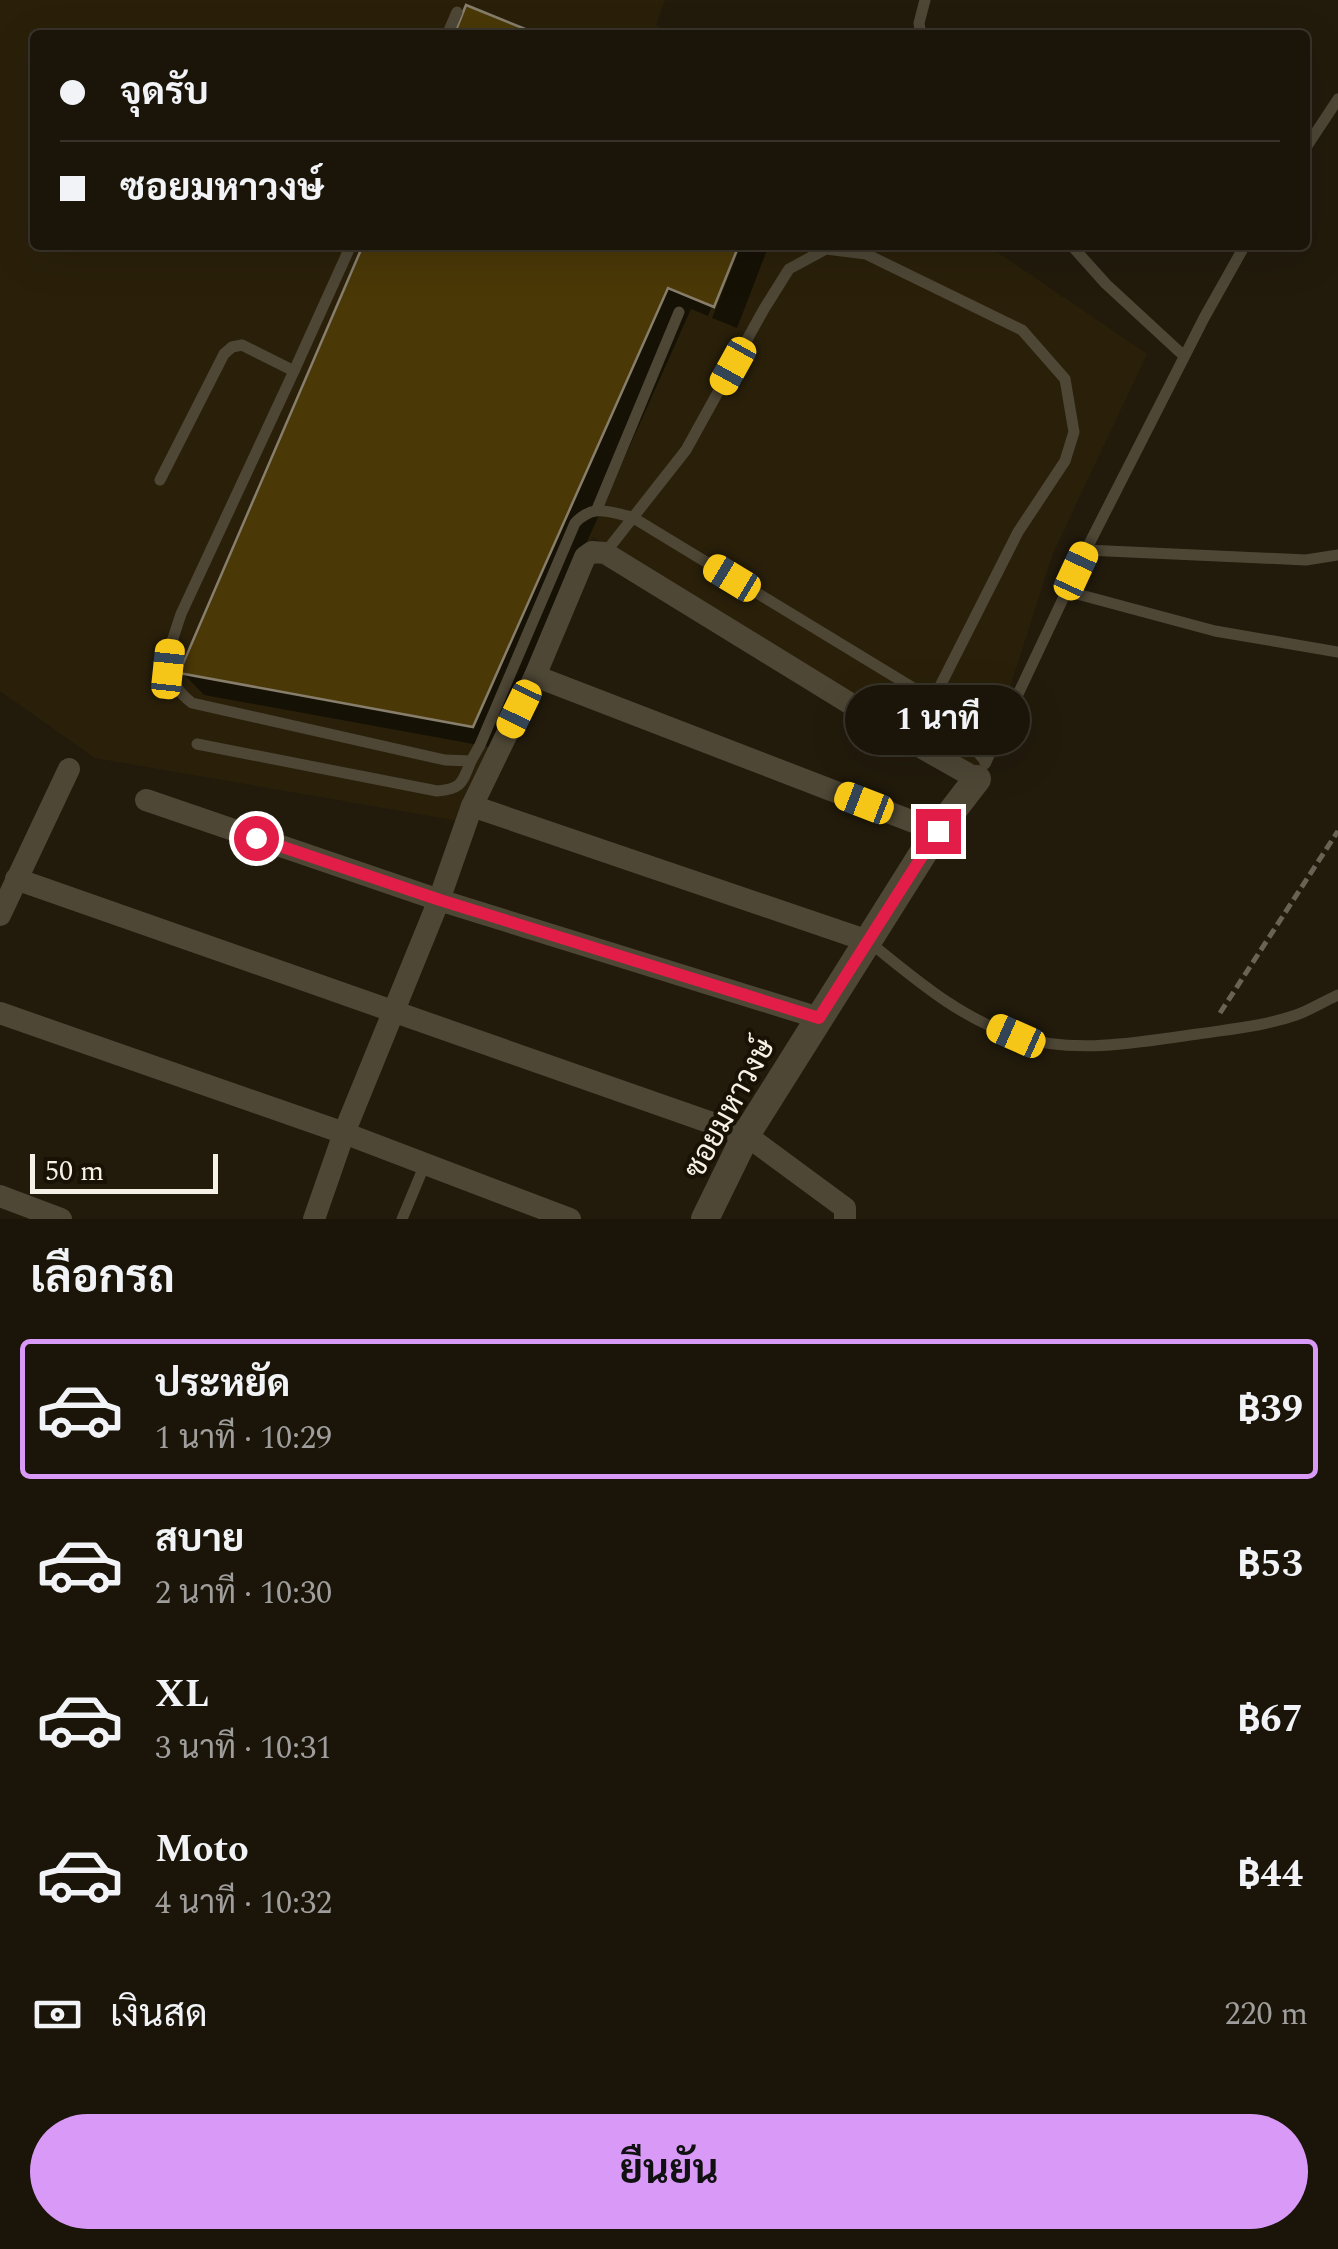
<!DOCTYPE html>
<html lang="th">
<meta charset="utf-8">
<style>
body{margin:0;font-family:Spectral,Sarabun,serif;background:#231d12;color:#f1f3f6;height:100vh;display:flex;flex-direction:column;font-size:38px;white-space:nowrap}
*{box-sizing:border-box;margin:0}
p{font-size:32px;color:#9f9e9c}
.icon{flex:none;width:55px;height:55px;fill:none;stroke:currentColor;stroke-width:2;stroke-linecap:round;stroke-linejoin:round}
.map{position:relative;height:1219px;overflow:hidden}
.side{display:flex;flex-direction:column;background:#1a1409;flex:1}
.side>*{flex:none}
.top-card{position:absolute;left:30px;top:30px;width:1280px;height:220px;border-radius:10px;box-shadow:0 10px 40px #0002,0 0 0 2px #38332a;display:grid;align-content:center;height:220px;padding:0 30px;background:#1a1409}
.scale{position:absolute;left:30px;bottom:25px;width:188px;box-sizing:border-box;padding-left:10px;border:5px solid #f6f1e7;border-top:0;font-size:28px;line-height:35px;white-space:nowrap;color:#f6f1e7;-webkit-text-stroke:8px #191204;paint-order:stroke}
.end{position:absolute;width:45px;height:45px;margin:-22px;border:12px solid #e11d48;background:#fff;box-shadow:0 0 0 5px #fff}
.from{border-radius:50%}
.bubble{position:absolute;height:70px;border-radius:35px;background:#1a1409;box-shadow:0 10px 40px #0002,0 0 0 2px #38332a;font-size:32px;font-weight:700;line-height:70px;text-align:center}
.car{position:absolute;width:30px;height:60px;margin:-30px -15px;border-radius:12px;box-shadow:0 0 8px 2px #0007;background:linear-gradient(#f5c518 24%,#345 0 40%,#f5c518 0 76%,#345 0 86%,#f5c518 0)}
.top-card b{display:flex;align-items:center;gap:35px;height:95px;font-size:38px}
.top-card b+b{border-top:2px solid #38332a}
.top-card i{width:25px;height:25px;background:#f1f3f6}
ul{padding:0;list-style:none}
li{display:flex;align-items:center;gap:30px;height:140px;margin:0 20px 15px;padding:0 10px;border:5px solid transparent;border-radius:10px}
li div{flex:1}
li b{display:block;font-size:38px}
li em{font-style:normal;font-weight:700}
li.selected{border-color:#d99af7}
li>.icon{width:90px;height:90px;stroke-width:1.5}
h2{padding:0 30px;font-size:45px;line-height:120px}
.pay{display:flex;align-items:center;gap:25px;height:110px;padding:0 30px;font-size:38px}
.pay p{margin-inline-start:auto}
.primary-button{display:flex;gap:20px;margin-top:auto;padding:20px 30px}
.primary-button a{flex:1;height:115px;border-radius:60px;background:#d99af7;color:#111;font-size:40px;font-weight:700;line-height:115px;text-align:center}
.map>svg:first-child{display:block}
.built{fill:#2a200a}
.shadow{fill:#0007}
.building{fill:#4a3807;stroke:#877e6c;stroke-width:2.5}
.lines{fill:none;stroke-linecap:round;stroke-linejoin:round}
.path{stroke:#696355;stroke-width:5;stroke-dasharray:10 5;stroke-linecap:butt}
.service{stroke:#4e4736;stroke-width:11}
.minor{stroke:#4e4736;stroke-width:22}
.tertiary{stroke:#4e4736;stroke-width:28}
.route{stroke:#e11d48;stroke-width:12}
.labels{text-anchor:middle;stroke-width:8;stroke-linejoin:round;paint-order:stroke}
.street-label{font-size:30px;fill:#f6f1e7;stroke:#191204}
</style>
<div class="map">
<svg width="1338" height="1219" viewBox="0 0 1338 1219">
<rect width="100%" height="100%" fill="#221b0c"/>
<path class="built" d="M 0,0 L 665,0 L 656,25 L 671,35 L 35,35 L 35,245 L 987,245 L 1147,354 L 1053,553 L 982,774 L 593,537 L 459,821 L 95,758 L 0,691 Z"/>
<g class="shadow">
<path d="M 366,245 L 736,245 L 708,316 L 691,309 L 495,748 L 204,695 L 182,672 Z"/>
<path d="M 741,245 L 769,245 L 737,328 L 712,318 Z"/>
</g>
<g class="building">
<path d="M 466,5 L 540,35 L 454,35 Z"/>
<path d="M 363,245 L 739,245 L 714,307 L 668,288 L 473,727 L 179,673 Z"/>
</g>
<g class="lines">
<path class="path" d="M 1220,1013 L 1338,831"/>
<g class="service">
<path d="M 447,35 L 457,12"/>
<path d="M 921,35 L 919,23 L 925,0"/>
<path d="M 1305,149 L 1338,99"/>
<path d="M 1071,245 L 1106,284 L 1184,356"/>
<path d="M 294,371 L 351,245"/>
<path d="M 160,480 L 224,354 L 232,347 L 242,345 L 294,371 L 181,614 C 169,651 156,675 192,703 L 445,760 L 471,761 L 480,745 L 575,523 C 594,503 608,512 632,517 L 933,700"/>
<path d="M 597,509 L 679,312"/>
<path d="M 1086,550 L 1306,560 L 1338,555"/>
<path d="M 605,553 L 686,450 L 764,309 L 789,269 L 826,249 L 866,254 L 1022,330 L 1065,379 L 1074,432 L 1065,461 L 1018,532 L 933,700 L 986,762"/>
<path d="M 1066,591 L 1215,631 L 1338,652"/>
<path d="M 197,744 L 437,791 C 462,789 462,783 471,761"/>
<path d="M 985,764 L 1086,550 L 1204,318 L 1245,245"/>
<path d="M 868,941 C 913,977 959,1018 1016,1036 C 1075,1055 1138,1042 1198,1034 C 1231,1029 1265,1026 1296,1015 C 1311,1010 1324,1001 1338,995"/>
<path d="M 402,1219 L 425,1164"/>
</g>
<g class="minor">
<path d="M 535,676 L 937,831"/>
<path d="M 146,800 L 439,900 L 819,1018"/>
<path d="M 472,806 L 868,941"/>
<path d="M 16,879 L 746,1135 L 845,1208 L 845,1219"/>
<path d="M 0,915 L 69,769"/>
<path d="M 0,1013 L 344,1133 L 570,1219"/>
<path d="M 0,1196 L 61,1219"/>
<path d="M 314,1219 L 344,1133 L 439,900 L 472,806 L 535,676 L 585,557 L 592,552 L 605,553 L 924,749 L 977,779"/>
</g>
<path class="tertiary" d="M 705,1219 L 746,1135 L 937,831 L 977,779"/>
</g>
<g class="lines">
<path class="route" d="M 256,838 L 440,900 L 819,1018 L 938,831"/>
</g>
<g class="labels">
<g class="street-label">
<text transform="translate(729 1108) rotate(-61)" y="10">ซอยมหาวงษ์</text>
</g>
</g>
</svg>
<div class="scale">50 m</div>
<i class="end from" style="left:256px;top:838px"></i>
<i class="end" style="left:938px;top:831px"></i>
<div class="bubble" style="left:845px;top:685px;width:185px">1 นาที</div>
<i class="car" style="left:733px;top:366px;rotate:209deg"></i>
<i class="car" style="left:1076px;top:571px;rotate:25deg"></i>
<i class="car" style="left:732px;top:578px;rotate:301deg"></i>
<i class="car" style="left:168px;top:669px;rotate:6deg"></i>
<i class="car" style="left:519px;top:709px;rotate:206deg"></i>
<i class="car" style="left:864px;top:803px;rotate:291deg"></i>
<i class="car" style="left:1016px;top:1036px;rotate:294deg"></i>
<div class="top-card">
<b><i class="from"></i>จุดรับ</b>
<b><i></i>ซอยมหาวงษ์</b>
</div>
</div>
<section class="side">
<h2>เลือกรถ</h2>
<ul>
<li class="selected"><svg class="icon" aria-label="car" viewBox="0 0 24 24"><path d="M5 17H2v-5l4-1 3-4h7l3 4 3 1v5h-3M9 17h6M6 11h13"/><circle cx="7" cy="17" r="2"/><circle cx="17" cy="17" r="2"/></svg><div><b>ประหยัด</b><p>1 นาที · 10:29</p></div><em>฿39</em></li>
<li><svg class="icon" aria-label="car" viewBox="0 0 24 24"><path d="M5 17H2v-5l4-1 3-4h7l3 4 3 1v5h-3M9 17h6M6 11h13"/><circle cx="7" cy="17" r="2"/><circle cx="17" cy="17" r="2"/></svg><div><b>สบาย</b><p>2 นาที · 10:30</p></div><em>฿53</em></li>
<li><svg class="icon" aria-label="car" viewBox="0 0 24 24"><path d="M5 17H2v-5l4-1 3-4h7l3 4 3 1v5h-3M9 17h6M6 11h13"/><circle cx="7" cy="17" r="2"/><circle cx="17" cy="17" r="2"/></svg><div><b>XL</b><p>3 นาที · 10:31</p></div><em>฿67</em></li>
<li><svg class="icon" aria-label="car" viewBox="0 0 24 24"><path d="M5 17H2v-5l4-1 3-4h7l3 4 3 1v5h-3M9 17h6M6 11h13"/><circle cx="7" cy="17" r="2"/><circle cx="17" cy="17" r="2"/></svg><div><b>Moto</b><p>4 นาที · 10:32</p></div><em>฿44</em></li>
</ul>
<div class="pay"><svg class="icon" aria-label="cash" viewBox="0 0 24 24"><path d="M3 7h18v10H3z"/><circle cx="12" cy="12" r="2"/></svg>เงินสด<p>220 m</p></div>
<div class="primary-button"><a>ยืนยัน</a></div>
</section>
